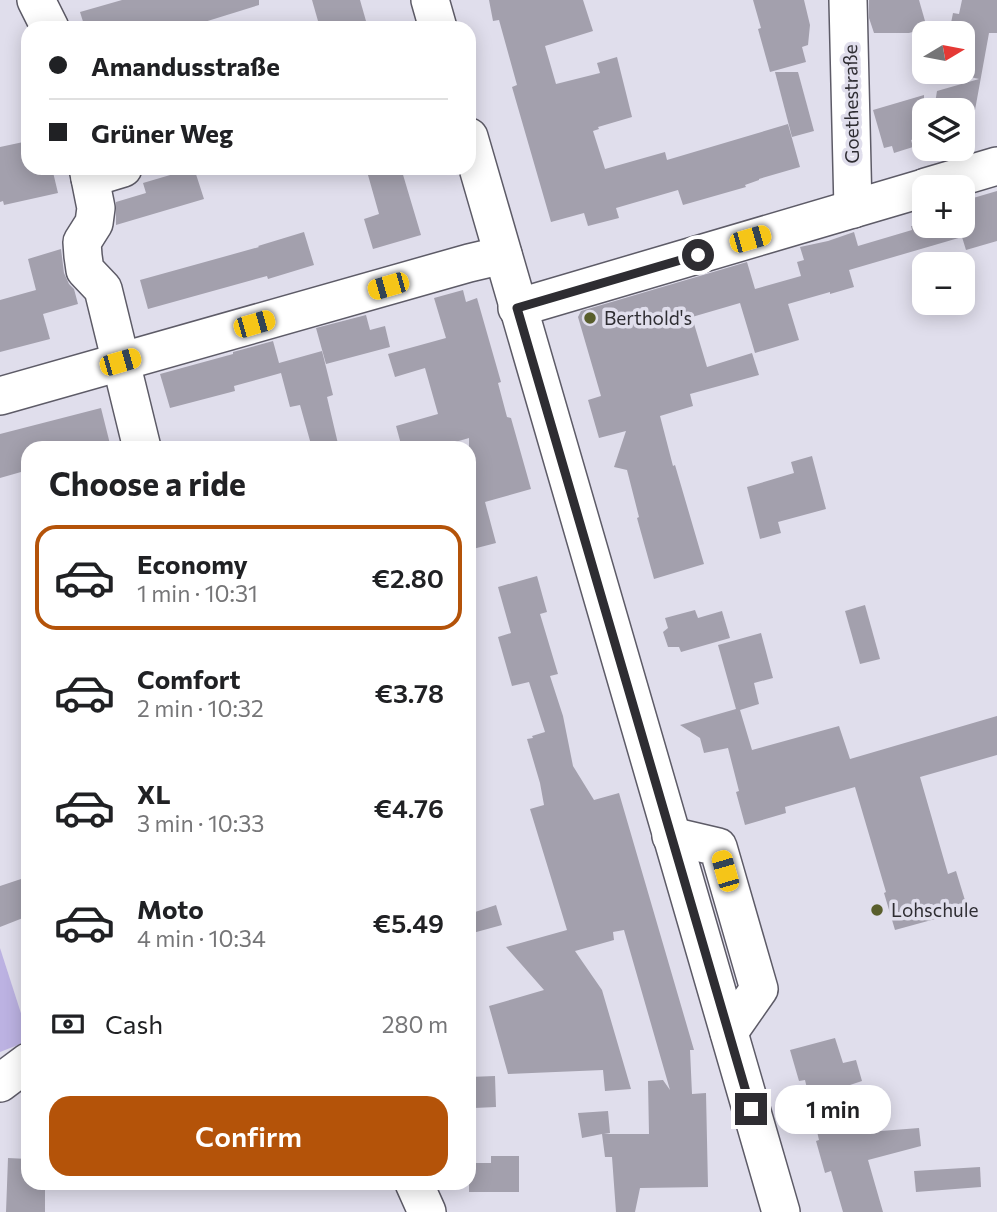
<!DOCTYPE html>
<meta charset="utf-8">
<style>
body{margin:0;font-family:Commissioner,sans-serif;background:#f6f6f6;color:#202124;height:100vh;display:flex;flex-direction:column;font-size:26px;white-space:nowrap}
*{box-sizing:border-box;margin:0}
p{font-size:23px;color:#757577}
.icon{flex:none;width:38px;height:38px;fill:none;stroke:currentColor;stroke-width:2;stroke-linecap:round;stroke-linejoin:round}
.map{position:relative;flex:1;overflow:hidden}
.details{position:absolute;left:21px;top:441px;width:455px;height:749px;display:flex;flex-direction:column;background:#fff;border-radius:21px;box-shadow:0 4px 18px #0003}
.details>*{flex:none}
.hud{position:absolute;left:21px;top:21px;width:455px;height:154px;border-radius:21px;box-shadow:0 4px 18px #0003;display:grid;align-content:center;height:154px;padding:0 28px;background:#fff}
.needle{width:46px;rotate:80deg}
.fabs{position:absolute;left:912px;top:21px;display:grid;gap:14px}
.fabs a{display:grid;place-items:center;width:63px;height:63px;border-radius:14px;background:#fff;box-shadow:0 4px 18px #0003;font-size:35px}
.end{position:absolute;width:32px;height:32px;margin:-16px;border:9px solid #2e2d32;background:#fff;box-shadow:0 0 0 4px #fff}
.from{border-radius:50%}
.bubble{position:absolute;height:49px;border-radius:21px;background:#fff;box-shadow:0 4px 18px #0003;font-size:23px;font-weight:600;line-height:49px;text-align:center}
.car{position:absolute;width:21px;height:42px;margin:-21px -10px;border-radius:9px;box-shadow:0 0 5px 2px #0007;background:linear-gradient(#f5c518 24%,#345 0 40%,#f5c518 0 76%,#345 0 86%,#f5c518 0)}
.hud b{display:flex;align-items:center;gap:24px;height:66px;font-size:26px}
.hud b+b{border-top:2px solid #e0e0e0}
.hud i{width:18px;height:18px;background:#202124}
ul{padding:0;list-style:none}
li{display:flex;align-items:center;gap:21px;height:105px;margin:0 14px 10px;padding:0 14px;border:4px solid transparent;border-radius:21px}
li div{flex:1}
li b{display:block;font-size:26px}
li em{font-style:normal;font-weight:600}
li.selected{border-color:#b45309}
li>.icon{width:63px;height:63px;stroke-width:1.5}
h2{padding:0 28px;font-size:32px;line-height:84px}
.pay{display:flex;align-items:center;gap:18px;height:77px;padding:0 28px;font-size:26px}
.pay p{margin-inline-start:auto}
.button{display:flex;gap:14px;margin-top:auto;padding:14px 28px}
.button a{flex:1;height:80px;border-radius:21px;background:#b45309;color:#fff;font-size:28px;font-weight:600;line-height:80px;text-align:center}
.map>svg:first-child{display:block}
.green{fill:#bcb2e2}
.building{fill:#a3a0ad}
.lines{fill:none;stroke-linecap:round;stroke-linejoin:round}
.minor-casing{stroke:#5d5b67;stroke-width:40}
.minor{stroke:#fff;stroke-width:37}
.route{stroke:#2e2d32;stroke-width:9}
.poi-dot{fill:#595e2c;stroke:#e0deec;stroke-width:2.5}
.labels{text-anchor:middle;stroke-width:7;stroke-linejoin:round;paint-order:stroke}
.street-label{font-size:19px;fill:#2e2d32;stroke:#e0deec}
.poi-label{font-size:19px;fill:#2e2d32;stroke:#e0deec;text-anchor:start}
</style>
<div class="map">
<svg width="997" height="1212" viewBox="0 0 997 1212">
<rect width="100%" height="100%" fill="#e0deec"/>
<path class="green" d="M 0,948 L 28,1035 L 28,1041 L 0,1052 Z"/>
<g class="building">
<path d="M 122,0 L 259,0 L 259,5 L 185,28 L 85,28 L 80,12 Z"/>
<path d="M 312,0 L 360,0 L 368,28 L 320,28 Z"/>
<path d="M 489,0 L 583,0 L 593,31 L 545,46 L 556,84 L 600,73 L 597,63 L 617,57 L 632,117 L 598,127 L 599,129 L 593,131 L 605,169 L 665,152 L 667,160 L 788,124 L 800,167 L 759,179 L 759,180 L 745,185 L 746,187 L 683,205 L 678,190 L 616,208 L 619,218 L 588,226 L 584,213 L 551,222 L 512,87 L 517,85 L 499,20 L 493,21 Z"/>
<path d="M 753,0 L 804,0 L 810,25 L 808,45 L 802,47 L 806,62 L 770,72 L 758,29 L 761,28 Z"/>
<path d="M 869,0 L 919,0 L 927,28 L 909,33 L 874,33 L 869,18 Z"/>
<path d="M 962,0 L 997,0 L 997,33 L 989,33 L 975,110 L 934,110 L 937,91 L 979,79 L 962,75 L 962,33 L 949,33 L 953,13 L 959,14 Z"/>
<path d="M 775,72 L 798,72 L 814,131 L 792,137 Z"/>
<path d="M 924,95 L 924,136 L 911,140 L 913,147 L 894,153 L 892,146 L 884,148 L 873,110 Z"/>
<path d="M 28,141 L 28,168 L 52,168 L 58,193 L 4,205 L 3,201 L 0,202 L 0,147 Z"/>
<path d="M 194,168 L 204,199 L 116,225 L 116,202 L 146,193 L 143,183 Z"/>
<path d="M 366,168 L 401,168 L 421,235 L 373,249 L 364,219 L 379,214 Z"/>
<path d="M 997,191 L 997,241 L 966,250 L 962,237 L 849,270 L 854,287 L 830,294 L 830,292 L 788,304 L 799,340 L 755,353 L 740,303 L 692,317 L 707,367 L 752,353 L 759,375 L 690,394 L 693,406 L 660,416 L 673,466 L 675,465 L 704,564 L 654,579 L 637,518 L 639,517 L 627,470 L 614,467 L 626,431 L 599,438 L 588,400 L 601,396 L 578,317 L 581,311 L 747,262 L 755,289 L 801,276 L 797,262 L 804,260 L 800,247 L 828,241 L 854,232 L 858,246 L 912,230 L 911,226 L 970,226 L 963,201 Z"/>
<path d="M 304,232 L 314,265 L 268,279 L 267,276 L 148,309 L 140,280 L 259,247 L 258,246 Z"/>
<path d="M 61,249 L 64,273 L 69,284 L 74,289 L 78,304 L 43,314 L 50,339 L 0,352 L 0,300 L 36,290 L 28,259 Z"/>
<path d="M 463,290 L 466,302 L 477,298 L 501,382 L 498,383 L 507,417 L 511,418 L 531,489 L 485,502 L 496,543 L 469,550 L 469,438 L 435,448 L 402,448 L 396,426 L 438,414 L 425,368 L 395,377 L 388,354 L 446,338 L 434,298 Z"/>
<path d="M 366,315 L 370,330 L 385,326 L 390,347 L 326,364 L 316,328 Z"/>
<path d="M 273,341 L 279,363 L 322,351 L 333,395 L 327,397 L 339,448 L 312,448 L 300,405 L 290,407 L 281,373 L 234,386 L 235,391 L 170,408 L 160,374 L 233,354 L 233,352 Z"/>
<path d="M 101,408 L 111,448 L 28,448 L 28,470 L 0,478 L 0,434 Z"/>
<path d="M 812,456 L 826,509 L 778,522 L 781,533 L 760,539 L 747,487 L 794,473 L 791,462 Z"/>
<path d="M 537,576 L 547,612 L 540,614 L 558,674 L 550,676 L 563,716 L 573,766 L 594,800 L 619,793 L 694,1050 L 690,1050 L 692,1094 L 706,1093 L 708,1187 L 640,1188 L 635,1212 L 616,1212 L 612,1157 L 605,1157 L 602,1134 L 582,1138 L 578,1113 L 608,1111 L 610,1133 L 604,1134 L 649,1134 L 648,1081 L 663,1080 L 670,1090 L 624,930 L 613,932 L 614,940 L 575,951 L 602,990 L 631,1089 L 605,1091 L 603,1070 L 508,1074 L 489,1006 L 544,990 L 506,947 L 567,930 L 530,809 L 544,805 L 540,783 L 527,739 L 533,738 L 532,736 L 545,732 L 529,682 L 512,686 L 498,637 L 511,633 L 498,587 Z"/>
<path d="M 865,605 L 880,659 L 860,664 L 845,611 Z"/>
<path d="M 695,610 L 698,618 L 722,611 L 730,638 L 681,652 L 679,647 L 668,647 L 663,632 L 668,628 L 665,618 Z"/>
<path d="M 761,633 L 773,678 L 754,683 L 759,704 L 740,710 L 752,750 L 839,726 L 850,759 L 997,716 L 997,755 L 920,777 L 948,874 L 956,871 L 968,910 L 895,930 L 884,893 L 886,892 L 855,787 L 785,807 L 786,813 L 745,825 L 736,792 L 739,791 L 728,748 L 704,753 L 700,738 L 680,725 L 736,709 L 718,645 Z"/>
<path d="M 24,878 L 28,889 L 28,916 L 0,927 L 0,886 Z"/>
<path d="M 496,905 L 502,925 L 469,934 L 469,914 Z"/>
<path d="M 835,1038 L 843,1063 L 856,1060 L 862,1081 L 847,1086 L 860,1129 L 881,1131 L 919,1128 L 921,1146 L 868,1160 L 883,1212 L 843,1212 L 831,1171 L 825,1173 L 816,1141 L 819,1140 L 805,1080 L 799,1081 L 790,1050 Z"/>
<path d="M 495,1076 L 496,1107 L 474,1108 L 473,1097 L 469,1088 L 469,1077 Z"/>
<path d="M 491,1156 L 519,1156 L 519,1192 L 469,1192 L 469,1169 L 475,1169 L 476,1163 L 491,1163 Z"/>
<path d="M 8,1158 L 28,1159 L 28,1183 L 45,1183 L 45,1212 L 6,1212 Z"/>
<path d="M 980,1167 L 981,1187 L 916,1192 L 914,1171 Z"/>
</g>
<g class="lines">
<g class="minor-casing">
<g id="minor">
<path d="M 36,0 L 50,28"/>
<path d="M 430,0 L 438,28"/>
<path d="M 848,0 L 853,209"/>
<path d="M 469,137 L 781,1212"/>
<path d="M 88,168 L 96,208 L 94,223 L 82,242 L 83,256 L 85,270 L 103,289 L 142,448"/>
<path d="M 90,178 L 123,168"/>
<path d="M 926,187 L 997,166"/>
<path d="M 517,308 L 924,188"/>
<path d="M 0,396 L 469,263 L 503,255"/>
<path d="M 671,836 L 718,847 L 759,989 L 729,1032"/>
<path d="M 0,1083 L 28,1062"/>
<path d="M 414,1183 L 427,1212"/>
</g>
</g>
<use href="#minor" class="minor"/>
</g>
<g class="lines">
<path class="route" d="M 698,255 L 517,308 L 751,1109"/>
</g>
<g class="poi-dot">
<circle cx="590" cy="318" r="7"/>
<circle cx="877" cy="910" r="7"/>
</g>
<g class="labels">
<g class="street-label">
<text transform="translate(851 104) rotate(-91)" y="7">Goethestraße</text>
</g>
<g class="poi-label">
<text x="604" y="325">Berthold's</text>
<text x="891" y="917">Lohschule</text>
</g>
</g>
</svg>
<div class="fabs">
<a><svg class="needle" viewBox="-14 -14 28 28"><path d="M0-13l5 13h-10z" fill="#e53935"/><path d="M0 13l5-13h-10z" fill="#757577"/></svg></a>
<a><svg class="icon" aria-label="layers" viewBox="0 0 24 24"><path d="M12 4l9 5-9 5-9-5zM3 14l9 5 9-5"/></svg></a>
<a>+</a>
<a>−</a>
</div>
<i class="end from" style="left:698px;top:255px"></i>
<i class="end" style="left:751px;top:1109px"></i>
<div class="bubble" style="left:775px;top:1085px;width:116px">1 min</div>
<i class="car" style="left:750px;top:239px;rotate:74deg"></i>
<i class="car" style="left:388px;top:286px;rotate:254deg"></i>
<i class="car" style="left:254px;top:324px;rotate:74deg"></i>
<i class="car" style="left:120px;top:362px;rotate:74deg"></i>
<i class="car" style="left:725px;top:871px;rotate:344deg"></i>
<div class="hud">
<b><i class="from"></i>Amandusstraße</b>
<b><i></i>Grüner Weg</b>
</div>
<section class="details">
<h2>Choose a ride</h2>
<ul>
<li class="selected"><svg class="icon" aria-label="car" viewBox="0 0 24 24"><path d="M5 17H2v-5l4-1 3-4h7l3 4 3 1v5h-3M9 17h6M6 11h13"/><circle cx="7" cy="17" r="2"/><circle cx="17" cy="17" r="2"/></svg><div><b>Economy</b><p>1 min · 10:31</p></div><em>€2.80</em></li>
<li><svg class="icon" aria-label="car" viewBox="0 0 24 24"><path d="M5 17H2v-5l4-1 3-4h7l3 4 3 1v5h-3M9 17h6M6 11h13"/><circle cx="7" cy="17" r="2"/><circle cx="17" cy="17" r="2"/></svg><div><b>Comfort</b><p>2 min · 10:32</p></div><em>€3.78</em></li>
<li><svg class="icon" aria-label="car" viewBox="0 0 24 24"><path d="M5 17H2v-5l4-1 3-4h7l3 4 3 1v5h-3M9 17h6M6 11h13"/><circle cx="7" cy="17" r="2"/><circle cx="17" cy="17" r="2"/></svg><div><b>XL</b><p>3 min · 10:33</p></div><em>€4.76</em></li>
<li><svg class="icon" aria-label="car" viewBox="0 0 24 24"><path d="M5 17H2v-5l4-1 3-4h7l3 4 3 1v5h-3M9 17h6M6 11h13"/><circle cx="7" cy="17" r="2"/><circle cx="17" cy="17" r="2"/></svg><div><b>Moto</b><p>4 min · 10:34</p></div><em>€5.49</em></li>
</ul>
<div class="pay"><svg class="icon" aria-label="cash" viewBox="0 0 24 24"><path d="M3 7h18v10H3z"/><circle cx="12" cy="12" r="2"/></svg>Cash<p>280 m</p></div>
<div class="button"><a>Confirm</a></div>
</section>
</div>
